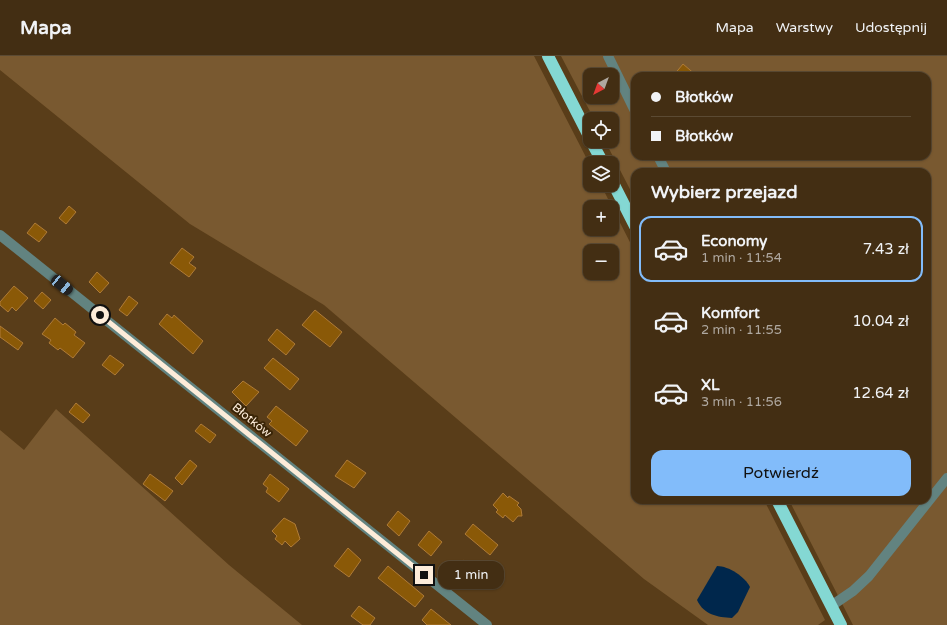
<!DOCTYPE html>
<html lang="pl">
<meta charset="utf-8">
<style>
body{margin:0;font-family:"Varela Round",sans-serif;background:#4d3a21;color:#f1f3f6;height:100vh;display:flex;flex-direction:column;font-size:15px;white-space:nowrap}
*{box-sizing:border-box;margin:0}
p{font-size:13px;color:#afa8a0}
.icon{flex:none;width:22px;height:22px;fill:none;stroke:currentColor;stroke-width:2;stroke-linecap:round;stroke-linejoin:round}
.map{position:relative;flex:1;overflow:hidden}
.details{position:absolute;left:631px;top:112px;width:300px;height:336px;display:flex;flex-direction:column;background:#432e13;border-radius:12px;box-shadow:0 1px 3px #0004,0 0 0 1px #5b4a33}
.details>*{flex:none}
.guide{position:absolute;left:631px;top:16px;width:300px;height:88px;border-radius:12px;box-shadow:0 1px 3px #0004,0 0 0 1px #5b4a33;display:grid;align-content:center;height:88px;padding:0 20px;background:#432e13}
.needle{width:26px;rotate:221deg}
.controls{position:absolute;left:583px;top:12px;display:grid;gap:8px}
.controls a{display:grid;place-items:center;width:36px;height:36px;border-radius:8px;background:#432e13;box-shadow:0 1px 3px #0004,0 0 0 1px #5b4a33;font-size:20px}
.end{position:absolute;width:18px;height:18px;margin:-9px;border:5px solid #fdecd9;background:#111;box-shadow:0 0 0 2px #111}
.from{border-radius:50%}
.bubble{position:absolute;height:28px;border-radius:12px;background:#432e13;box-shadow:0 1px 3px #0004,0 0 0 1px #5b4a33;font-size:13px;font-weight:600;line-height:28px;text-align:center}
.car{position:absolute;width:12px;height:24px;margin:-12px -6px;border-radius:5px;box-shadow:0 0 3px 1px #0007;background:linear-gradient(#222 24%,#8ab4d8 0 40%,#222 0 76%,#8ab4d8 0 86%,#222 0)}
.guide b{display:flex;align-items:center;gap:14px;height:38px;font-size:15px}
.guide b+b{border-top:1px solid #5b4a33}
.guide i{width:10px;height:10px;background:#f1f3f6}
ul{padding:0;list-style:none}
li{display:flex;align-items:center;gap:12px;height:66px;margin:0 8px 6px;padding:0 12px;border:2px solid transparent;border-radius:12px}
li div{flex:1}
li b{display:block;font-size:15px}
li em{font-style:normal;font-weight:600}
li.on{border-color:#82bcfa}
li>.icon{width:36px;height:36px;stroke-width:1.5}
h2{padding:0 20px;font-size:18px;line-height:48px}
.button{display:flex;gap:8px;margin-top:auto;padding:8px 20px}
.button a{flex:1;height:46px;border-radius:12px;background:#82bcfa;color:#111;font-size:16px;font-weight:600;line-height:46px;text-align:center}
header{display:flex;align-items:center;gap:24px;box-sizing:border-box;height:56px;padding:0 20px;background:#432e13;border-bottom:1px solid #5b4a33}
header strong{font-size:19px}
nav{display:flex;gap:22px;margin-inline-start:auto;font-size:14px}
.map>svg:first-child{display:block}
.green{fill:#795930;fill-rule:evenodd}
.water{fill:#00274c}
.building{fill:#8a5907;stroke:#af7b37}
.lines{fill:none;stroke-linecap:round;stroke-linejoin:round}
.minor{stroke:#628380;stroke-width:10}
.highway{stroke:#84d8d3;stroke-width:12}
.route{stroke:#fdecd9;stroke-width:5}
.labels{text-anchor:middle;stroke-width:4;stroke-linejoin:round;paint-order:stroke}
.street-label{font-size:12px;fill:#fdecd9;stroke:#3a2507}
</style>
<header>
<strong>Mapa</strong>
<nav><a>Mapa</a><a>Warstwy</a><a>Udostępnij</a></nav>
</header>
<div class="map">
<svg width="947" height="569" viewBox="0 0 947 569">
<rect width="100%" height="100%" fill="#593d19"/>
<g class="green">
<path d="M 0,0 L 534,0 L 590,109 L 590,129 L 601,129 L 612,151 L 590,151 L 590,173 L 612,173 L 612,151 L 635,196 L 635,444 L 764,444 L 825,564 L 818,569 L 708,569 L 644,523 L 324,249 L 190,168 L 0,14 ZM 590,195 L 612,195 L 612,217 L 590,217 Z"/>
<path d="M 561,0 L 947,0 L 947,569 L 853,569 L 789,444 L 927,444 L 927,116 L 635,116 L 635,143 L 605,85 L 612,85 L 612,63 L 594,63 ZM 590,19 L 612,19 L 612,41 L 590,41 ZM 635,20 L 927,20 L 927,100 L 635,100 Z"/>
<path d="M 56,353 L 229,509 L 302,569 L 0,569 L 0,374 L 24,394 Z"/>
</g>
<path class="water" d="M 717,510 C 729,510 745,521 750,531 L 738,556 L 732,562 C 717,561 704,559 697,544 Z"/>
<g class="building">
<path d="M 683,8 L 697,20 L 673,20 Z"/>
<path d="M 69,150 L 76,156 L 66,168 L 59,162 Z"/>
<path d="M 35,167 L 47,176 L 39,186 L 27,177 Z"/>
<path d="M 182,192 L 194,201 L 189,207 L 196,212 L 189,221 L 170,207 Z"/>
<path d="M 97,216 L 109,227 L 100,237 L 89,226 Z"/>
<path d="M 14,230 L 28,242 L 16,255 L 12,251 L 8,256 L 0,249 L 0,246 Z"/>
<path d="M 42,236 L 51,244 L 43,253 L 34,245 Z"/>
<path d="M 129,240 L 138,247 L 127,260 L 119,254 Z"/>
<path d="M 315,254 L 342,276 L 330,291 L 302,269 Z"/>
<path d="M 167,258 L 172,262 L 174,259 L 203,285 L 193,298 L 159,268 Z"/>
<path d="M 55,262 L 63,269 L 65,267 L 76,276 L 74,279 L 85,287 L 73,302 L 60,292 L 58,294 L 49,287 L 51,284 L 42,278 Z"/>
<path d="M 0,270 L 23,287 L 18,294 L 0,281 Z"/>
<path d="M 277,273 L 295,288 L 286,299 L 268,284 Z"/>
<path d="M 110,299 L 124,309 L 115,319 L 102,309 Z"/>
<path d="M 273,302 L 299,323 L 290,334 L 264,312 Z"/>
<path d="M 243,325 L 259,336 L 246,350 L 232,336 Z"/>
<path d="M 76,347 L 90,359 L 83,367 L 69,356 Z"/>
<path d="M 276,350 L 308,375 L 296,390 L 269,368 L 272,365 L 267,361 Z"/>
<path d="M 201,368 L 216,379 L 210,387 L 195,375 Z"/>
<path d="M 190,404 L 197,410 L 182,429 L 175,422 Z"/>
<path d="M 347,404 L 366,417 L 354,432 L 335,420 Z"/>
<path d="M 150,418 L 173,435 L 165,445 L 143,428 Z"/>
<path d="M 270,418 L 289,433 L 279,446 L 266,436 L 268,432 L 263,428 Z"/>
<path d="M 503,437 L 508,442 L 509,440 L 519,447 L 517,449 L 521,453 L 522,460 L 518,460 L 513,466 L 505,459 L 503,462 L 496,456 L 498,454 L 493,449 Z"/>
<path d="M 398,455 L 410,465 L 399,480 L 387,469 Z"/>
<path d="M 284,462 L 295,468 L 300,483 L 291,491 L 285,485 L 282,489 L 275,483 L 277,480 L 272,475 Z"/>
<path d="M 473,468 L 498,489 L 490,499 L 465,478 Z"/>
<path d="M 429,475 L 442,486 L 431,500 L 418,489 Z"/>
<path d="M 348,492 L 361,504 L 349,521 L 334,510 Z"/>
<path d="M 463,504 L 471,511 L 456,530 L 448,523 Z"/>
<path d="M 388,510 L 424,540 L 415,551 L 378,522 Z"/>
<path d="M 359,550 L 375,562 L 370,569 L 363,569 L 351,560 Z"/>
<path d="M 431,553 L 451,569 L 427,569 L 422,564 Z"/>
</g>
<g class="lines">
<g class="minor">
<path d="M 608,0 L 635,55"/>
<path d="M 658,100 L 666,116"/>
<path d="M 0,179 L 487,569"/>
<path d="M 831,550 L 853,535 L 869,520 L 947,422"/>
</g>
<g class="highway">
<path d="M 548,0 L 590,82"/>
<path d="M 591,85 L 603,107"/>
<path d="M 612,125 L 635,170"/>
<path d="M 777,444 L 841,569"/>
</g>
</g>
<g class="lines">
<path class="route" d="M 100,259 L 424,519"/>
</g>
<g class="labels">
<g class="street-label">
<text transform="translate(252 364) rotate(39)" y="4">Błotków</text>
</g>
</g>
</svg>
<div class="controls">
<a><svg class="needle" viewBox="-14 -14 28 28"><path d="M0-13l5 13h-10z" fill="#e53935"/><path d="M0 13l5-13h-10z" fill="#afa8a0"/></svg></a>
<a><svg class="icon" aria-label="locate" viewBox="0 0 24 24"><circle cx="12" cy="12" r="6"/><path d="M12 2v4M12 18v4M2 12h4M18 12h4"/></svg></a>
<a><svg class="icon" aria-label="layers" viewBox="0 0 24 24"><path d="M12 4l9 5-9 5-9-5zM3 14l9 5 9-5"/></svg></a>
<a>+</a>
<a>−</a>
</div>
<i class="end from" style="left:100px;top:259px"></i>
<i class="end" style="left:424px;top:519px"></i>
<div class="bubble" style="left:438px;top:505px;width:66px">1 min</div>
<i class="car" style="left:62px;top:229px;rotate:129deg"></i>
<div class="guide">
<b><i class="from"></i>Błotków</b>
<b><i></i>Błotków</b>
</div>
<section class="details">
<h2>Wybierz przejazd</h2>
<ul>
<li class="on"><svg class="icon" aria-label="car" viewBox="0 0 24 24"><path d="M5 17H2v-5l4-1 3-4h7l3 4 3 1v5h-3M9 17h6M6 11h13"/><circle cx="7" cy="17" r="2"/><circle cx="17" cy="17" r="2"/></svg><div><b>Economy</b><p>1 min · 11:54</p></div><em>7.43 zł</em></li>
<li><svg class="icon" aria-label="car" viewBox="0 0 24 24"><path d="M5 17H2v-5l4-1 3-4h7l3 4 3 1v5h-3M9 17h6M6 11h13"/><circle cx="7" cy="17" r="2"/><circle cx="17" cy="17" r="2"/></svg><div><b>Komfort</b><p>2 min · 11:55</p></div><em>10.04 zł</em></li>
<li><svg class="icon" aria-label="car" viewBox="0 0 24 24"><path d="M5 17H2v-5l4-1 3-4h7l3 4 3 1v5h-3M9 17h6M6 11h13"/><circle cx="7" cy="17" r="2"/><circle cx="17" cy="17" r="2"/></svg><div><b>XL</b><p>3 min · 11:56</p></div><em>12.64 zł</em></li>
</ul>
<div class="button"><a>Potwierdź</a></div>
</section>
</div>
